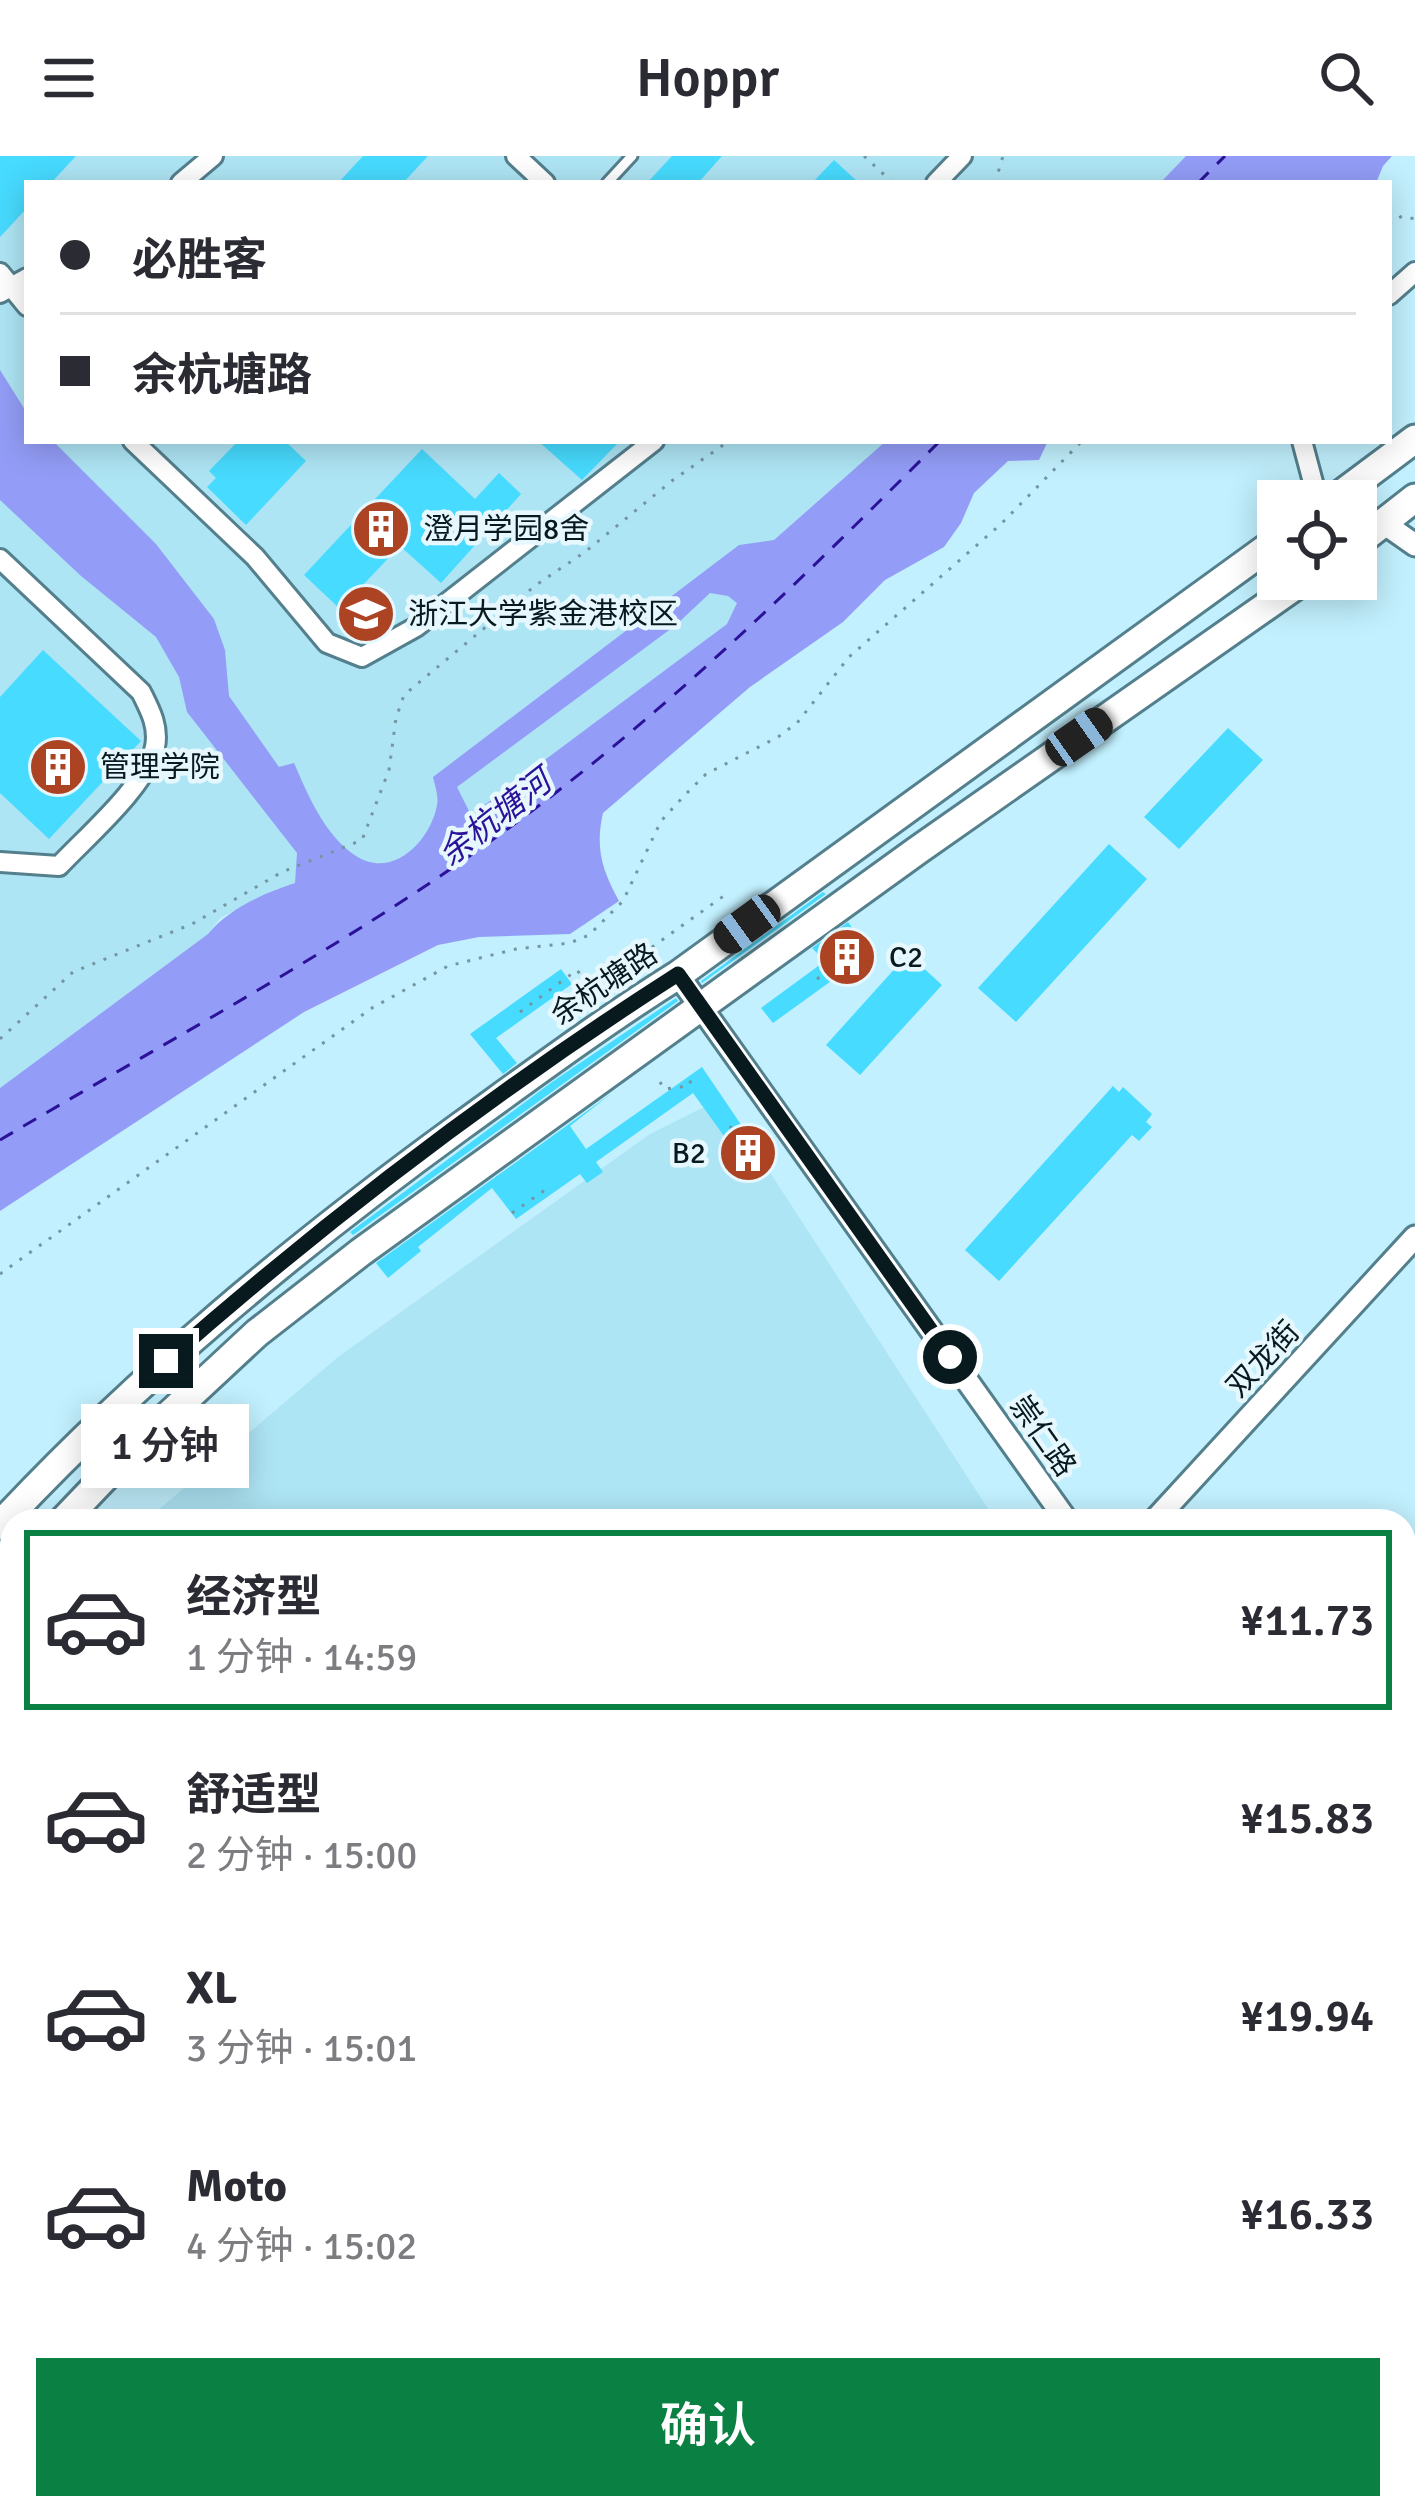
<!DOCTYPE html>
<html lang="zh">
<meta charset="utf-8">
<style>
body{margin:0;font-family:Signika,"Noto Sans SC",sans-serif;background:#f2f2f3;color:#2b2b33;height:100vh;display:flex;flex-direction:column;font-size:45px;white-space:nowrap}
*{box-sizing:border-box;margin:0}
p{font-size:39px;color:#7c7c81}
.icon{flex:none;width:66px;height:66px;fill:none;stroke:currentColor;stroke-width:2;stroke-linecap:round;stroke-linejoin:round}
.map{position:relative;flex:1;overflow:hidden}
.sheet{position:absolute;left:0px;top:1353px;width:1416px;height:1011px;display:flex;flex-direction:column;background:#fff;border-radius:36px 36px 0 0;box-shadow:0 6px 30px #0003}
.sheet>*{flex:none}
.guide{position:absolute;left:24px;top:24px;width:1368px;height:264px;border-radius:0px;box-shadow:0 6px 30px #0003;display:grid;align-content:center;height:264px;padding:0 36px;background:#fff}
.buttons{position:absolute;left:1257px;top:324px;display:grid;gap:24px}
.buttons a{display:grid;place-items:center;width:120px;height:120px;border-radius:0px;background:#fff;box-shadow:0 6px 30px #0003;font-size:60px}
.end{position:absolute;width:54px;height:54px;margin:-27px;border:15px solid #091a1f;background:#fff;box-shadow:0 0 0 6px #fff}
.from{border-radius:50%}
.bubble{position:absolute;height:84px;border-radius:0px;background:#fff;box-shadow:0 6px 30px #0003;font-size:39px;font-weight:600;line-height:84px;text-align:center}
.car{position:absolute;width:36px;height:72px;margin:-36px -18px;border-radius:15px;box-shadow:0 0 9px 3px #0007;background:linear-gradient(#222 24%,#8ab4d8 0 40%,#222 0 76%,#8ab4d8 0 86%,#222 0)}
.guide b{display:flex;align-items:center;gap:42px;height:114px;font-size:45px}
.guide b+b{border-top:3px solid #e1e1e2}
.guide i{width:30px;height:30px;background:#2b2b33}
ul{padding:21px 0 0;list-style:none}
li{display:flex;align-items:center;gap:36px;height:180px;margin:0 24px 18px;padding:0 12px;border:6px solid transparent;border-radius:0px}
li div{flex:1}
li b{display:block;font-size:45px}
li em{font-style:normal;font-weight:600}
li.on{border-color:#0b8043}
li>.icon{width:108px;height:108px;stroke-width:1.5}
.button{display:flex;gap:24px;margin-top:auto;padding:24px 36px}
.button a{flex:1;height:138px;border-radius:0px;background:#0b8043;color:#fff;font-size:48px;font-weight:600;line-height:138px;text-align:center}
header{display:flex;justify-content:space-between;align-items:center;height:156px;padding:0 36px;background:#fff;font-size:54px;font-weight:600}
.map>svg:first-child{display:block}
.built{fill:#aee5f5}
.water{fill:#939df7;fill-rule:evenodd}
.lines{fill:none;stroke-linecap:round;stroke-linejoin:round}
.ferry{stroke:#2c1298;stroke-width:3;stroke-dasharray:15 12;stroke-linecap:butt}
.building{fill:#47dbff}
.service-casing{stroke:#547f8c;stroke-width:15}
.minor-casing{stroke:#547f8c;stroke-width:24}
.tertiary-casing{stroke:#547f8c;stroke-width:27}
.primary-casing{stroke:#547f8c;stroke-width:33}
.path{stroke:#7496a0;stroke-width:3;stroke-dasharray:3 9;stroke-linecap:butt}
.service{stroke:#fff;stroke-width:9}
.minor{stroke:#fff;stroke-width:18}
.tertiary{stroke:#fff;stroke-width:21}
.primary{stroke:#fff;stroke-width:27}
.route{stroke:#091a1f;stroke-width:15}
.labels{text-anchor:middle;stroke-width:9;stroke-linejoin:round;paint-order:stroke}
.poi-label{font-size:30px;fill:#091a1f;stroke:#e6f8fe;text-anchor:start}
.street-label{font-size:30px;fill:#091a1f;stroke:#e6f8fe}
.water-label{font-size:33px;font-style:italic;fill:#2c1298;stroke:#e6f8fe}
</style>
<header><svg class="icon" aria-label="menu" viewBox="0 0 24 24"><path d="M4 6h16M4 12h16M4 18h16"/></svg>Hoppr<svg class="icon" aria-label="search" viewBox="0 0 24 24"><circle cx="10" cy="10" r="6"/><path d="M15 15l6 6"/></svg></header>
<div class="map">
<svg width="1415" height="2362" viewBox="0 0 1415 2362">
<rect width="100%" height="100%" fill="#c2f0fe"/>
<g class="built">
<path d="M 0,0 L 1186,0 L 1160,27 L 27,27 L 27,285 L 886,285 L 774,384 L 727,468 L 471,660 L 390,707 L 276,733 L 220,762 L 208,778 L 0,932 Z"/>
<path d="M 704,951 L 738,967 L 996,1365 L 145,1365 L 338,1201 L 650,978 Z"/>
<path d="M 0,1771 L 12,1789 L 12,2352 L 195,2352 L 186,2362 L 0,2362 Z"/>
<path d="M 1415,1921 L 1415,2362 L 1007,2362 L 1017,2352 L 1404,2352 L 1404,1933 Z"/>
<path d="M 299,2352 L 423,2352 L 433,2362 L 289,2362 Z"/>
<path d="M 768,2352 L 902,2352 L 893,2362 L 778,2362 Z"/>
</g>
<g class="water">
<path d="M 1186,0 L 1392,0 L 1383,10 L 1376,27 L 1160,27 Z"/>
<path d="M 0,214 L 27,257 L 27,285 L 53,285 L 156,388 L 214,463 L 225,494 L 229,540 L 279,611 L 294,607 C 308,639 325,680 356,700 C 393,724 431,684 437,649 C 439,641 435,630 433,621 L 739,389 L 774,384 L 886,285 L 1048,285 L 1039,304 L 1008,305 L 974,337 L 961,367 L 944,391 L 885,424 L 843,466 L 750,531 L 603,657 C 595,692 602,714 619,745 L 570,778 L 479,781 L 438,789 L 304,856 L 0,1055 L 0,932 L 208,778 C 228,753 264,737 295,727 L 297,697 L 187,556 L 179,521 L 156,481 L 81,420 L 0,344 ZM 710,437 L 728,440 L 737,447 L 727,468 L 471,659 L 457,631 L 676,469 Z"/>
<path d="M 0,1566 L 12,1587 L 12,1709 L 0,1690 Z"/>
</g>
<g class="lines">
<g class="ferry">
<path d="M 1198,27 L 1225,0"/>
<path d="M 0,984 C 172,882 352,787 513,669 C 668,555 804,421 940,285"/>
</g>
</g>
<g class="building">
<path d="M 0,0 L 76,0 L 51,27 L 27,27 L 27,52 L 0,81 Z"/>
<path d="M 363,0 L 428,0 L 403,27 L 338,27 Z"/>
<path d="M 672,0 L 722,0 L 698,27 L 647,27 Z"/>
<path d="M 834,4 L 859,27 L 812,27 Z"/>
<path d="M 238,285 L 285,285 L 306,305 L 246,369 L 207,331 L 216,322 L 209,315 Z"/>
<path d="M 538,285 L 620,285 L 582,324 Z"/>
<path d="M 422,293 L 475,343 L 499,317 L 521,338 L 441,427 L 400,390 L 340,453 L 304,419 Z"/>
<path d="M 43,494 L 141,585 L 49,683 L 0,637 L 0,541 Z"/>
<path d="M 1228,572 L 1263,604 L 1179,693 L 1144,661 Z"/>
<path d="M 1109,688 L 1147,723 L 1016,866 L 978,832 Z"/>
<path d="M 823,736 L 826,738 L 702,827 L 701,825 Z"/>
<path d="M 848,766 L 870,797 L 773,867 L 761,852 L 825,805 L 812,792 Z"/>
<path d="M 908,798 L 942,829 L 860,919 L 826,889 Z"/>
<path d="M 561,813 L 572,828 L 496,882 L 517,907 L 503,918 L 470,878 Z"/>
<path d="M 676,842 L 678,845 L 353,1079 L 350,1076 L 552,926 Z"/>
<path d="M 702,911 L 767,1007 L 752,1019 L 693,937 L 596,1006 L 603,1016 L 587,1027 L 580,1018 L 516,1063 L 492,1032 L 418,1091 L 421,1095 L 388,1122 L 376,1107 L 612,937 L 570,970 L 586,993 Z"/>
<path d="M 1113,930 L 1119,936 L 1123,931 L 1152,958 L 1146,966 L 1152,971 L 1139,985 L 1132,979 L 999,1125 L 965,1094 Z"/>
</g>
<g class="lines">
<g class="service-casing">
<path id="service" d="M 607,27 L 632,0"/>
</g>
<g class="minor-casing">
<g id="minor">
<path d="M 516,0 L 545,27"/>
<path d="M 181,27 L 213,0"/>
<path d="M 936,27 L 962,0"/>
<path d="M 0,117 L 27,150"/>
<path d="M 0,137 L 27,122"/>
<path d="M 1389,139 L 1415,116"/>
<path d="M 133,285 L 255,401 L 327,487 L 362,501 L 416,471 L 654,285"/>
<path d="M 1302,285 L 1318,345"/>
<path d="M 0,403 L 141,536 C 150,554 159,570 155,591 C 147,629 85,682 59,710 L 0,706"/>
</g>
</g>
<g class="tertiary-casing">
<g id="tertiary">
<path d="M 1385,368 L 1415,389"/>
<path d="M 678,819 L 1067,1365"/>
<path d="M 1154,1365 L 1415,1081"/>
<path d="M 1404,1679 L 1415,1688"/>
<path d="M 1404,1869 L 1415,1857"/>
<path d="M 697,2352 L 708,2362"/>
<path d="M 237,2362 L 246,2352"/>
<path d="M 958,2362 L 967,2352"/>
</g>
</g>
<g class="primary-casing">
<g id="primary">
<path d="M 1332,345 L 1415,283"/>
<path d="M 1356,388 L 1415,342"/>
<path d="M 63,1365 L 127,1298 L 257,1177 L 361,1096 L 918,694 L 1305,423"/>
<path d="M 0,1369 C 140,1219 296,1090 461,970 C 533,918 603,866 678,819 L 1278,384"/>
<path d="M 0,1432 L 12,1419"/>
</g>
</g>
<g class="path">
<path d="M 864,0 L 893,27"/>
<path d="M 995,27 L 1003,0"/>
<path d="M 1389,68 L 1402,60 L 1415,63"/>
<path d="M 817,823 L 864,788"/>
<path d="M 564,854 L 725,739 L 728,743"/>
<path d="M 520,856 L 577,814 L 593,836"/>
<path d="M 0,883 L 73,816 L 192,768 L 282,716 L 362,684 L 389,614 L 396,562 L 404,539 L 536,429 L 585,396 L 673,324 L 729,285"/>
<path d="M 660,926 L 664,933 L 689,930 L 692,921"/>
<path d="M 730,970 L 757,1010"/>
<path d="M 512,1057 L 545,1034"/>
<path d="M 0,1118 L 372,852 L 448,810 L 516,793 L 570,787 L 589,779 L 623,745 L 661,665 L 684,640 L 706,618 L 778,581 L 797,567 L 849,501 L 1001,368 L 1082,285"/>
<path d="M 0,1607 L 12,1601"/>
</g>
<use href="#service" class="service"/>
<use href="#minor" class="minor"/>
<use href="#tertiary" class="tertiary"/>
<use href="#primary" class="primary"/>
</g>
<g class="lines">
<path class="route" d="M 166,1205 C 326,1064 498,933 678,818 L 950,1201"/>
</g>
<defs>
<g id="building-disc" transform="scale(3)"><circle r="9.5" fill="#ac4423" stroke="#e6f8fe"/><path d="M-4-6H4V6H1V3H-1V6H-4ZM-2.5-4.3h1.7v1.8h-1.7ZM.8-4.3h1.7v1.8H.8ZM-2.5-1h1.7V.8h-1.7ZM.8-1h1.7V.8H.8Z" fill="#fff"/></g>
<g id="university-disc" transform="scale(3)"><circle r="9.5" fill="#ac4423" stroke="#e6f8fe"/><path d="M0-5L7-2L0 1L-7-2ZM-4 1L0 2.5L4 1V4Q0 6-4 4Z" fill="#fff"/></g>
</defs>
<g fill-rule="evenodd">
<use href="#building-disc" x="381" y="373"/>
<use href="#university-disc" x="366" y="458"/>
<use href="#building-disc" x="58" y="611"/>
<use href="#building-disc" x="847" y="801"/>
<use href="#building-disc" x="748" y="997"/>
</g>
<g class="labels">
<g class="poi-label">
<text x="423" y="383">澄月学园8舍</text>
<text x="408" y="468">浙江大学紫金港校区</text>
<text x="100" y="621">管理学院</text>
<text x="889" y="811">C2</text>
<text x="706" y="1007" text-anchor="end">B2</text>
</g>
<g class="street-label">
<text transform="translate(604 828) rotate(-34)" y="10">余杭塘路</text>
<text transform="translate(1263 1203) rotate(-47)" y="10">双龙街</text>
<text transform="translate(1043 1280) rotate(55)" y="10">崇仁路</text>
</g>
<g class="water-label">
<text transform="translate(494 661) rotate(-38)" y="12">余杭塘河</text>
</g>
</g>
</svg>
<div class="buttons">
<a><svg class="icon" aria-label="locate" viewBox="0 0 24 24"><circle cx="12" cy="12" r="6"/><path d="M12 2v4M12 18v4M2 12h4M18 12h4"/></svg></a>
</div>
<i class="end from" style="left:950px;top:1201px"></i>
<i class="end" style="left:166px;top:1205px"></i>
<div class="bubble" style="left:81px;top:1248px;width:168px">1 分钟</div>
<i class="car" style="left:1079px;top:581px;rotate:55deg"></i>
<i class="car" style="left:747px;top:768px;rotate:234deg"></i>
<div class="guide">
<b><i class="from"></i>必胜客</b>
<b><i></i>余杭塘路</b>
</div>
<section class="sheet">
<ul>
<li class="on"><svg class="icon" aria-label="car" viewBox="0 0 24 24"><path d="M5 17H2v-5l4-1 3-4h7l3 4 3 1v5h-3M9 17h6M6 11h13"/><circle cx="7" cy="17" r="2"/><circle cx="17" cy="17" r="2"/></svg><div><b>经济型</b><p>1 分钟 · 14:59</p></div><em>¥11.73</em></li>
<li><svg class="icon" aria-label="car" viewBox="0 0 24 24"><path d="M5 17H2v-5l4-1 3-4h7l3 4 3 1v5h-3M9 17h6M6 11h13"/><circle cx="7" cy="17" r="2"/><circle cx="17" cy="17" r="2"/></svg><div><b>舒适型</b><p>2 分钟 · 15:00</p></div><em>¥15.83</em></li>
<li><svg class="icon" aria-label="car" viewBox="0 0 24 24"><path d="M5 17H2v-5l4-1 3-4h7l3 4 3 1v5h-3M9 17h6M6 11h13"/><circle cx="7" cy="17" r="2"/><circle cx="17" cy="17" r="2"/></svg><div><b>XL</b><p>3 分钟 · 15:01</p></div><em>¥19.94</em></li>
<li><svg class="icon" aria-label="car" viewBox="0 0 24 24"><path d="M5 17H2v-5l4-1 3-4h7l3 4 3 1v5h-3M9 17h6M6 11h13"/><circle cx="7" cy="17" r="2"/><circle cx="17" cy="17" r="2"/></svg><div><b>Moto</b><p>4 分钟 · 15:02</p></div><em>¥16.33</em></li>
</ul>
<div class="button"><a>确认</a></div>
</section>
</div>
